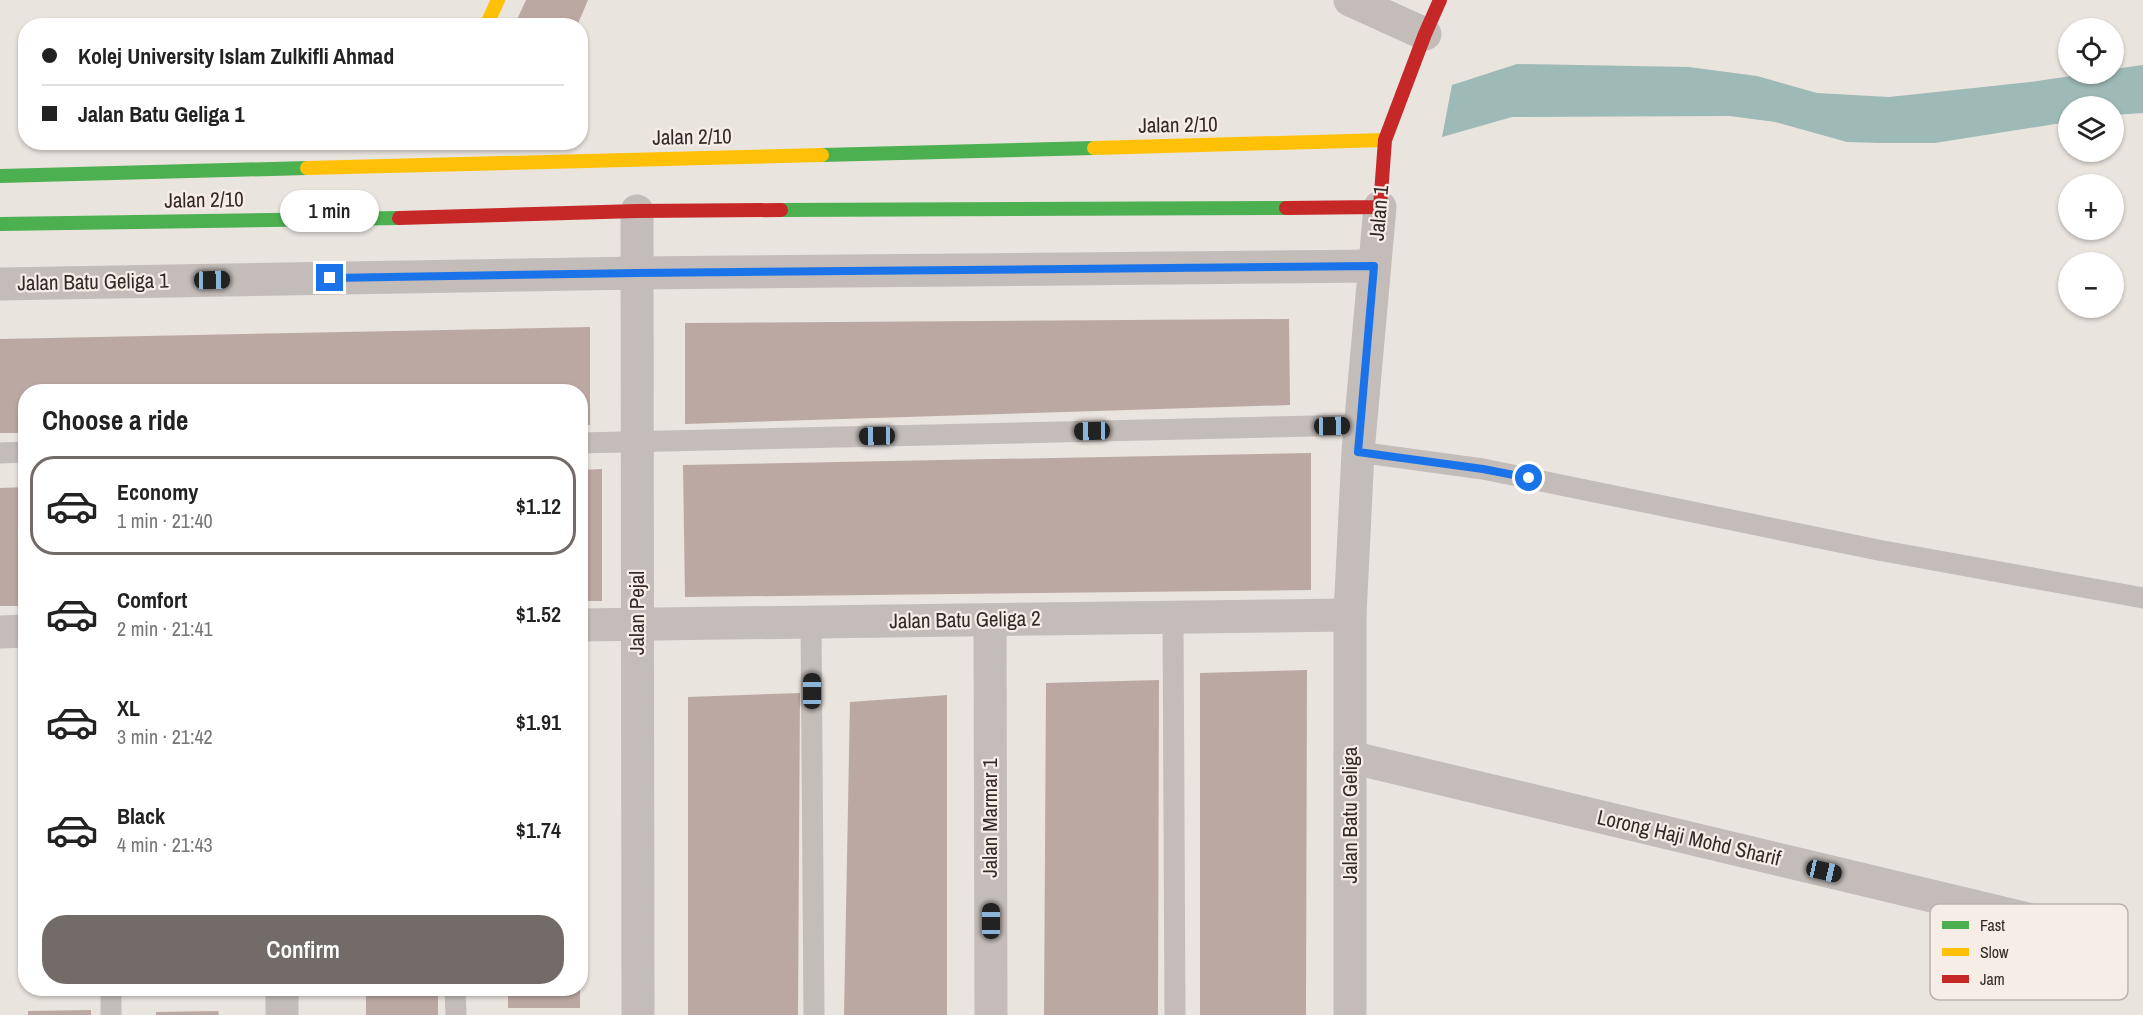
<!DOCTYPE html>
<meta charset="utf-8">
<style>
body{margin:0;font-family:"Archivo Narrow",sans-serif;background:#f6f6f6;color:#222;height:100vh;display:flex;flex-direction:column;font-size:22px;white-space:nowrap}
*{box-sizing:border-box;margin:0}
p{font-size:20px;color:#767676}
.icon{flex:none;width:33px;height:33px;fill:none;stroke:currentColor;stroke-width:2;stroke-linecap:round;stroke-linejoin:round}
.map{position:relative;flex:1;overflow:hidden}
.drawer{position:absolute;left:18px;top:384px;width:570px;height:612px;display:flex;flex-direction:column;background:#fff;border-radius:24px;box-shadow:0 2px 4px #0004}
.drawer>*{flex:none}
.guide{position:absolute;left:18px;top:18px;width:570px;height:132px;border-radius:24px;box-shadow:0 2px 4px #0004;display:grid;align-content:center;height:132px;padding:0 24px;background:#fff}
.tools{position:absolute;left:2058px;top:18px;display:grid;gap:12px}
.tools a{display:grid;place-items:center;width:66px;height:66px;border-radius:50%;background:#fff;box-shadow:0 2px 4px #0004;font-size:30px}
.end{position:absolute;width:27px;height:27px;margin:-14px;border:8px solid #1a73e8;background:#fff;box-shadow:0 0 0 3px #fff}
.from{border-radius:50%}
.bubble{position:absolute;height:42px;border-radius:21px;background:#fff;box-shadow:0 2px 4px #0004;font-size:20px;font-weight:600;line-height:42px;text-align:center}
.car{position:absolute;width:18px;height:36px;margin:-18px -9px;border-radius:8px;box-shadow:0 0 4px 2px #0007;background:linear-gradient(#222 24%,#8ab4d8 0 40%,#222 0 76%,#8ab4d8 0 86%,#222 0)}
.guide b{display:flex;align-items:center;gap:21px;height:57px;font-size:22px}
.guide b+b{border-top:2px solid #e0e0e0}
.guide i{width:15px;height:15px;background:#222}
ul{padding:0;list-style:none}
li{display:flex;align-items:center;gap:18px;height:99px;margin:0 12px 9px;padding:0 12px;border:3px solid transparent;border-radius:24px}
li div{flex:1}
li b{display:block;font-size:22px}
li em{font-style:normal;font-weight:600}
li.current{border-color:#736b68}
li>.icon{width:54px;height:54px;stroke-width:1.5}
h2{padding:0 24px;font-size:27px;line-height:72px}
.primary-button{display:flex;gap:12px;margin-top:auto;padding:12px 24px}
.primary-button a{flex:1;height:69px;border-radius:24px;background:#736b68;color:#fff;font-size:24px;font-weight:600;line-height:69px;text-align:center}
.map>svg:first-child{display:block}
.water{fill:#9ebab6}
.building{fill:#bca8a3}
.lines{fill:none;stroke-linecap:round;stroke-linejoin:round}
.lane{stroke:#c3bcb9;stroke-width:21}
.street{stroke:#c3bcb9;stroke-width:33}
.fast{stroke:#4caf50;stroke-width:14}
.slow{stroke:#ffc107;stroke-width:14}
.jam{stroke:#c62828;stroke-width:14}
.route{stroke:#1a73e8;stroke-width:8}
.labels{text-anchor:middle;stroke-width:4.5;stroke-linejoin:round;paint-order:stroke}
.street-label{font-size:21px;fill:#332a28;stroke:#f7ede7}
.key{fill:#f7ede7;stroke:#bcb2ae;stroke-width:1.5}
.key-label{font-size:16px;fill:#332a28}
</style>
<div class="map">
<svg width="2143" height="1015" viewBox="0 0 2143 1015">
<rect width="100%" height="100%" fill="#eae4df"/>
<path class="water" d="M 1517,64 L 1689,67 L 1757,76 L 1817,93 L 1889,97 L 2030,82 L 2085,74 L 2114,74 L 2114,69 L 2143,65 L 2143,113 L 2114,115 L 2114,106 L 2068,106 L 2068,122 L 1935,143 L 1880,143 L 1847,142 L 1775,122 L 1730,116 L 1512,117 L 1442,137 L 1452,85 Z"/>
<g class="building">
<path d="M 526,0 L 588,0 L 577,26 L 514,26 Z"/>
<path d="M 1289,319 L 1290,405 L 685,424 L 685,323 Z"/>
<path d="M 590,327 L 590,425 L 580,425 L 580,392 L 26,392 L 26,433 L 0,433 L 0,339 Z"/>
<path d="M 1311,453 L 1311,590 L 685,597 L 683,465 Z"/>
<path d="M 602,469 L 602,601 L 580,601 L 580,470 Z"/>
<path d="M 26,487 L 26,606 L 0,606 L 0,488 Z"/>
<path d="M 1307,670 L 1306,1015 L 1200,1015 L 1200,673 Z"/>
<path d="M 1159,680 L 1158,1015 L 1044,1015 L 1046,683 Z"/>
<path d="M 800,693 L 798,1015 L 688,1015 L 688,697 Z"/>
<path d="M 947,695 L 947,1015 L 844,1015 L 850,702 Z"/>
<rect x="366" y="988" width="72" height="27"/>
<rect x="508" y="988" width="72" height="20"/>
<path d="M 91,1010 L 91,1015 L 28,1015 L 28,1011 Z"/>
<path d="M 218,1011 L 219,1015 L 156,1015 L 156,1012 Z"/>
</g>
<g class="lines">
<g class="lane">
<path d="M 580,443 L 1361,425"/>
<path d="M 1358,452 L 1483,469 L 1878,550 L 2143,598"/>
<path d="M 0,453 L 26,452"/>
<path d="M 1173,618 L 1175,1015"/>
<path d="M 811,622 L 814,1015"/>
<path d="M 455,988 L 456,1015"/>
<path d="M 111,1015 L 111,988"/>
</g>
<g class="street">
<path d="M 1350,0 L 1425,34"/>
<path d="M 637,211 L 638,1015"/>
<path d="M 0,284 L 637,273 L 1374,266"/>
<path d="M 990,620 L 991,1015"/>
<path d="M 580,625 L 1350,615"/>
<path d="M 0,632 L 26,631"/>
<path d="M 1350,757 L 2028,919"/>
<path d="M 282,1015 L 282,988"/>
<path d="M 1350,1015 L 1350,615 L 1358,452 L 1380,207"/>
</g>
<g class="fast">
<path d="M 822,155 L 1094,148"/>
<path d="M 0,176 L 307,168"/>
<path d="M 781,210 L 1286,208"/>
<path d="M 0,224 L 399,218"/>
</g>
<g class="slow">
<path d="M 486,26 L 498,0"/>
<path d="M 1094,148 L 1385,140"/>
<path d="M 307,168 L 822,155"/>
</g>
<g class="jam">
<path d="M 1286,208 L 1380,207 L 1385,140 L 1425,34 L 1440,0"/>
<path d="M 399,218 L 637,211 L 781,210"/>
</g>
</g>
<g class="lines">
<path class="route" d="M 330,278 L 637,273 L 1374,266 L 1358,452 L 1483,469 L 1529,478"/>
</g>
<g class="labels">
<g class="street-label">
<text transform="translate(1178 125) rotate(-1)" y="7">Jalan 2/10</text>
<text transform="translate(692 137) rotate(-1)" y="7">Jalan 2/10</text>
<text transform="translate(204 200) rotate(-1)" y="7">Jalan 2/10</text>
<text transform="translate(1379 213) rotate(-85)" y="7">Jalan 1</text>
<text transform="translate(93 282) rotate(-1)" y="7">Jalan Batu Geliga 1</text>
<text transform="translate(637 613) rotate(-90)" y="7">Jalan Pejal</text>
<text transform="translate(965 620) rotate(-1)" y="7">Jalan Batu Geliga 2</text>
<text transform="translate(1350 815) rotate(-90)" y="7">Jalan Batu Geliga</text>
<text transform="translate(990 818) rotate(-90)" y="7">Jalan Marmar 1</text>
<text transform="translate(1689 838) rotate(13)" y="7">Lorong Haji Mohd Sharif</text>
</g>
</g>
<rect x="1930" y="904" width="198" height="96" rx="9" class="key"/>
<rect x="1942" y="921" width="27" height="8" fill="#4caf50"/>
<rect x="1942" y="948" width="27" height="8" fill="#ffc107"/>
<rect x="1942" y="975" width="27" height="8" fill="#c62828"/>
<g class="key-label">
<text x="1980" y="931">Fast</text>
<text x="1980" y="958">Slow</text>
<text x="1980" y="985">Jam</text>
</g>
</svg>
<div class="tools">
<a><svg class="icon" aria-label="locate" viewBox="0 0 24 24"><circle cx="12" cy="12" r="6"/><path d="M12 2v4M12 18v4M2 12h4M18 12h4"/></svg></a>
<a><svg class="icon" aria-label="layers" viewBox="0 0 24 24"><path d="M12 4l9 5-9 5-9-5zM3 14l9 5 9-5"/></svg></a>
<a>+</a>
<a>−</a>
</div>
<i class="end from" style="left:1529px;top:478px"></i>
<i class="end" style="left:330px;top:278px"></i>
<div class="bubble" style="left:280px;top:190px;width:99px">1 min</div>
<i class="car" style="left:212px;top:280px;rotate:89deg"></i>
<i class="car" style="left:1332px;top:426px;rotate:89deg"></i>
<i class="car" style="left:1092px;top:431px;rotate:269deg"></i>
<i class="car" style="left:877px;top:436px;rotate:269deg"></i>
<i class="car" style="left:812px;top:691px;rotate:0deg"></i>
<i class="car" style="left:1824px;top:871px;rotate:103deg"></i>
<i class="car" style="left:991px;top:921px;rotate:0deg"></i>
<div class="guide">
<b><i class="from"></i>Kolej University Islam Zulkifli Ahmad</b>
<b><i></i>Jalan Batu Geliga 1</b>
</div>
<section class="drawer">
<h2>Choose a ride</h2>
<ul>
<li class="current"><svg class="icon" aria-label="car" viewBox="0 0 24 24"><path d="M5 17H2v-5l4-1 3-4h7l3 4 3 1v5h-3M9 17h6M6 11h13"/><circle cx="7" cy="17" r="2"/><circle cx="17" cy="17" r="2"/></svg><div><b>Economy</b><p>1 min · 21:40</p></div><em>$1.12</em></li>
<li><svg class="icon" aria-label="car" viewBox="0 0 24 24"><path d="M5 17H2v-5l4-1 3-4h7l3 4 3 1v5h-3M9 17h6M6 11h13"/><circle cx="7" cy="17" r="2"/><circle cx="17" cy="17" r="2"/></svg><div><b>Comfort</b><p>2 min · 21:41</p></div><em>$1.52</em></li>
<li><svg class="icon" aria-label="car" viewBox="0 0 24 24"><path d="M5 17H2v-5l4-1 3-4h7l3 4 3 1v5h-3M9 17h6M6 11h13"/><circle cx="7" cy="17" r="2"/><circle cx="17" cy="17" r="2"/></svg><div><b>XL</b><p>3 min · 21:42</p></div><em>$1.91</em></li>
<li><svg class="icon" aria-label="car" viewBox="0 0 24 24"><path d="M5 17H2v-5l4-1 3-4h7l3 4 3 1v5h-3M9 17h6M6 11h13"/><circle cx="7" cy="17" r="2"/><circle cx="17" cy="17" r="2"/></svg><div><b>Black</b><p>4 min · 21:43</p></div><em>$1.74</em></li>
</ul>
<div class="primary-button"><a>Confirm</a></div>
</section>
</div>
